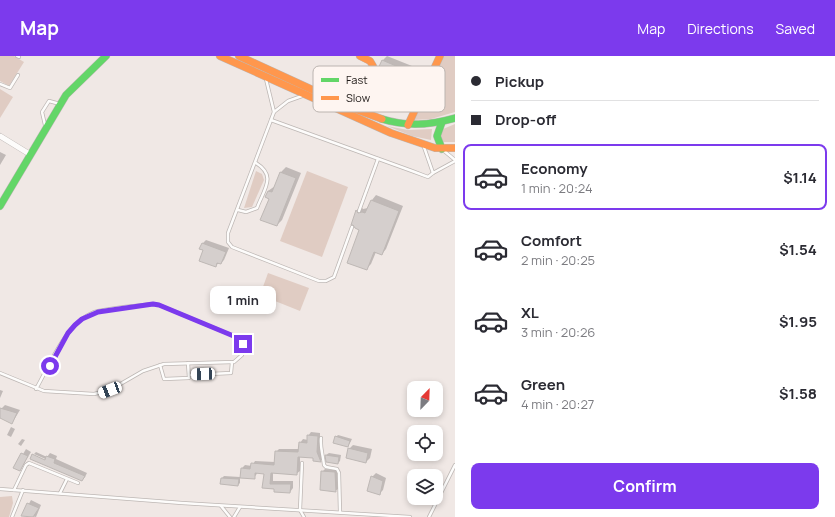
<!DOCTYPE html>
<meta charset="utf-8">
<style>
body{margin:0;font-family:Manrope,sans-serif;background:#f7f7f7;color:#2b2b33;height:100vh;display:flex;flex-direction:column;font-size:15px;white-space:nowrap}
*{box-sizing:border-box;margin:0}
p{font-size:13px;color:#7c7c81}
.icon{flex:none;width:22px;height:22px;fill:none;stroke:currentColor;stroke-width:2;stroke-linecap:round;stroke-linejoin:round}
.map{position:relative;flex:1;overflow:hidden}
.drawer{display:flex;flex-direction:column;background:#fff;width:380px}
.drawer>*{flex:none}
.guide{display:grid;align-content:center;height:88px;padding:0 16px;background:#fff}
.needle{width:26px;rotate:23deg}
.buttons{position:absolute;left:407px;top:325px;display:grid;gap:8px}
.buttons a{display:grid;place-items:center;width:36px;height:36px;border-radius:8px;background:#fff;box-shadow:0 2px 6px #0003;font-size:20px}
.end{position:absolute;width:18px;height:18px;margin:-9px;border:5px solid #7c3aed;background:#fff;box-shadow:0 0 0 2px #fff}
.from{border-radius:50%}
.bubble{position:absolute;height:28px;border-radius:8px;background:#fff;box-shadow:0 2px 6px #0003;font-size:13px;font-weight:700;line-height:28px;text-align:center}
.car{position:absolute;width:12px;height:24px;margin:-12px -6px;border-radius:5px;box-shadow:0 0 3px 1px #0007;background:linear-gradient(#fff 24%,#345 0 40%,#fff 0 76%,#345 0 86%,#fff 0)}
.guide b{display:flex;align-items:center;gap:14px;height:38px;font-size:15px}
.guide b+b{border-top:1px solid #e1e1e2}
.guide i{width:10px;height:10px;background:#2b2b33}
ul{padding:0;list-style:none}
li{display:flex;align-items:center;gap:12px;height:66px;margin:0 8px 6px;padding:0 8px;border:2px solid transparent;border-radius:8px}
li div{flex:1}
li b{display:block;font-size:15px}
li em{font-style:normal;font-weight:700}
li.selected{border-color:#7c3aed}
li>.icon{width:36px;height:36px;stroke-width:1.5}
.action{display:flex;gap:8px;margin-top:auto;padding:8px 16px}
.action a{flex:1;height:46px;border-radius:8px;background:#7c3aed;color:#fff;font-size:16px;font-weight:700;line-height:46px;text-align:center}
header{display:flex;align-items:center;gap:24px;box-sizing:border-box;height:56px;padding:0 20px;background:#7c3aed;color:#fff}
header strong{font-size:19px}
nav{display:flex;gap:22px;margin-inline-start:auto;font-size:14px}
main{display:flex;flex:1;min-height:0}
.map>svg:first-child{display:block}
.green{fill:#e0ccc3}
.shadow{fill:#0003}
.building{fill:#d5cfcd;stroke:#beb8b5}
.lines{fill:none;stroke-linecap:round;stroke-linejoin:round}
.lane-casing{stroke:#bdb7b4;stroke-width:4}
.street-casing{stroke:#bdb7b4;stroke-width:6}
.fast-casing{stroke:#bdb7b4;stroke-width:8}
.slow-casing{stroke:#bdb7b4;stroke-width:8}
.lane{stroke:#fdfcfb;stroke-width:2.5}
.street{stroke:#fdfcfb;stroke-width:5}
.fast{stroke:#63d668;stroke-width:7}
.slow{stroke:#ff974d;stroke-width:7}
.route{stroke:#7c3aed;stroke-width:5}
.key{fill:#fef5f1;stroke:#bbb4b0;stroke-width:1}
.key-label{font-size:11px;fill:#201b19}
</style>
<header>
<strong>Map</strong>
<nav><a>Map</a><a>Directions</a><a>Saved</a></nav>
</header>
<main>
<div class="map">
<svg width="455" height="461" viewBox="0 0 455 461">
<rect width="100%" height="100%" fill="#f0e8e5"/>
<g class="green">
<path d="M 0,0 L 14,0 L 24,6 L 9,30 L 0,25 Z"/>
<path d="M 442,0 L 455,0 L 455,56 L 431,63 L 413,64 Z"/>
<path d="M 0,33 L 13,41 L 0,62 Z"/>
<path d="M 455,68 L 455,86 L 442,86 L 440,79 L 443,73 Z"/>
<path d="M 387,70 L 408,74 L 432,73 L 431,84 L 412,80 Z"/>
<path d="M 256,115 L 262,118 L 264,124 L 252,151 L 244,152 Z"/>
<path d="M 307,115 L 348,131 L 322,201 L 280,185 Z"/>
<path d="M 268,217 L 309,232 L 300,255 L 260,239 Z"/>
<path d="M 12,440 L 13,447 L 9,461 L 0,461 L 0,441 Z"/>
</g>
<g class="shadow">
<path d="M 387,0 L 427,16 L 416,40 L 411,45 L 405,43 L 402,46 L 383,4 Z"/>
<path d="M 0,96 L 6,99 L 0,109 Z"/>
<path d="M 286,111 L 301,117 L 282,164 L 277,169 L 270,142 L 266,141 L 268,135 L 275,130 L 281,116 Z"/>
<path d="M 376,139 L 403,150 L 386,193 L 382,198 L 376,196 L 371,208 L 366,213 L 360,173 L 352,168 L 357,154 L 361,150 L 363,153 L 368,152 L 372,144 Z"/>
<path d="M 206,184 L 229,192 L 224,204 L 221,207 L 219,207 L 215,210 L 202,188 Z"/>
<path d="M 0,334 L 3,335 L 0,342 Z"/>
<path d="M 5,349 L 20,354 L 12,367 L 0,361 L 0,354 Z"/>
<path d="M 11,371 L 15,373 L 11,381 L 7,379 Z"/>
<path d="M 311,376 L 320,377 L 320,392 L 323,402 L 320,405 L 314,401 L 300,400 L 300,415 L 296,418 L 273,417 L 273,425 L 293,425 L 293,432 L 290,436 L 263,431 L 265,417 L 258,416 L 254,422 L 242,412 L 245,409 L 252,410 L 255,405 L 275,406 L 276,396 L 279,393 L 299,393 L 300,387 L 303,383 L 308,384 L 308,380 Z"/>
<path d="M 338,379 L 352,383 L 350,387 L 348,390 L 336,381 Z"/>
<path d="M 22,383 L 25,384 L 21,390 L 18,388 Z"/>
<path d="M 353,389 L 372,393 L 370,402 L 366,406 L 349,393 Z"/>
<path d="M 26,393 L 31,396 L 20,414 L 15,412 Z"/>
<path d="M 36,396 L 47,401 L 50,397 L 57,400 L 56,403 L 87,417 L 85,421 L 82,424 L 49,407 L 50,405 L 34,398 Z"/>
<path d="M 329,397 L 341,399 L 340,405 L 338,407 L 326,399 Z"/>
<path d="M 325,413 L 337,414 L 338,433 L 335,435 L 322,416 Z"/>
<path d="M 376,417 L 386,422 L 383,434 L 379,438 L 372,421 Z"/>
<path d="M 224,420 L 240,421 L 240,427 L 238,429 L 222,422 Z"/>
<path d="M 31,444 L 41,449 L 36,461 L 23,459 Z"/>
</g>
<g class="building">
<path d="M 382,4 L 422,21 L 411,46 L 404,43 L 403,47 L 377,36 L 378,31 L 371,28 Z"/>
<path d="M 280,116 L 296,122 L 277,170 L 260,164 L 269,143 L 265,141 L 268,135 L 272,136 Z"/>
<path d="M 371,144 L 399,155 L 382,199 L 374,196 L 367,214 L 347,207 L 359,174 L 355,172 L 353,169 L 351,169 L 356,154 L 358,157 L 362,156 L 365,157 Z"/>
<path d="M 202,187 L 226,196 L 221,208 L 217,207 L 216,211 L 199,205 L 203,194 L 199,193 Z"/>
<path d="M 0,352 L 17,357 L 12,368 L 0,362 Z"/>
<path d="M 307,379 L 318,380 L 317,396 L 321,406 L 313,405 L 313,402 L 298,401 L 297,419 L 271,417 L 270,428 L 291,428 L 290,437 L 274,436 L 274,433 L 262,432 L 264,418 L 255,417 L 255,423 L 240,422 L 241,412 L 250,413 L 251,407 L 274,409 L 275,395 L 298,396 L 299,386 L 307,387 Z"/>
<path d="M 335,380 L 350,385 L 348,391 L 333,387 Z"/>
<path d="M 348,392 L 368,397 L 366,407 L 346,402 Z"/>
<path d="M 21,397 L 28,400 L 20,415 L 13,412 Z"/>
<path d="M 32,398 L 45,404 L 46,400 L 55,403 L 54,407 L 85,420 L 82,425 L 30,403 Z"/>
<path d="M 325,399 L 339,401 L 338,408 L 326,406 Z"/>
<path d="M 321,415 L 335,416 L 336,436 L 320,434 Z"/>
<path d="M 371,420 L 383,425 L 380,439 L 367,435 Z"/>
<path d="M 221,422 L 239,423 L 238,430 L 220,428 Z"/>
<path d="M 27,447 L 39,452 L 33,461 L 21,460 Z"/>
</g>
<g class="lines">
<g class="lane-casing">
<g id="lane">
<path d="M 17,0 L 19,1"/>
<path d="M 266,23 L 274,56 L 288,45 L 302,40"/>
<path d="M 0,28 L 10,32 L 18,19"/>
<path d="M 274,56 L 228,177 L 228,186 L 232,191 L 319,225 L 326,225 L 334,221 L 352,171"/>
<path d="M 271,64 L 412,115 L 428,121 L 433,117"/>
<path d="M 47,70 L 45,69 L 42,56 L 49,45 L 60,48"/>
<path d="M 424,91 L 433,117 L 455,105"/>
<path d="M 443,94 L 455,104"/>
<path d="M 238,154 L 246,156 L 257,152 C 264,133 277,120 256,107"/>
<path d="M 359,155 L 378,103"/>
<path d="M 160,309 L 164,323 L 189,322 L 188,307"/>
<path d="M 0,317 L 44,335 L 94,338 L 110,334 L 143,315 L 164,308 L 234,306 L 242,299 L 243,288 L 236,281 L 159,249 L 153,248 C 135,250 116,251 98,255 C 67,263 51,307 36,333"/>
<path d="M 189,319 L 231,317 L 232,306"/>
<path d="M 321,382 C 320,392 323,399 324,409 L 326,411 L 337,413 L 339,417 L 340,456"/>
<path d="M 302,407 L 300,454 L 304,461"/>
<path d="M 0,433 L 182,447 L 410,461"/>
<path d="M 14,434 L 26,409 L 29,407 L 78,427"/>
<path d="M 60,437 L 67,423"/>
<path d="M 221,450 L 230,461"/>
<path d="M 12,461 L 23,434"/>
<path d="M 234,461 L 240,451"/>
<path d="M 429,461 L 455,409"/>
</g>
</g>
<g class="street-casing">
<path id="street" d="M 0,80 L 31,99"/>
</g>
<g class="fast-casing">
<g id="fast">
<path d="M 382,63 C 407,71 430,69 455,62"/>
<path d="M 442,66 L 437,80 L 442,93"/>
<path d="M 0,150 L 66,39 L 106,0"/>
</g>
</g>
<g class="slow-casing">
<g id="slow">
<path d="M 220,0 L 391,77 L 435,92 L 455,92"/>
<path d="M 239,0 L 352,52 L 382,63"/>
<path d="M 355,52 L 373,10 L 370,5 L 360,0"/>
<path d="M 408,69 L 440,0"/>
</g>
</g>
<use href="#lane" class="lane"/>
<use href="#street" class="street"/>
<use href="#fast" class="fast"/>
<use href="#slow" class="slow"/>
</g>
<g class="lines">
<path class="route" d="M 50,310 L 68,277 L 75,269 L 82,263 L 98,256 L 153,248 L 159,249 L 236,281 L 243,288"/>
</g>
<rect x="313" y="10" width="132" height="46" rx="6" class="key"/>
<rect x="321" y="22" width="18" height="4" fill="#63d668"/>
<rect x="321" y="40" width="18" height="4" fill="#ff974d"/>
<g class="key-label">
<text x="346" y="28">Fast</text>
<text x="346" y="46">Slow</text>
</g>
</svg>
<div class="buttons">
<a><svg class="needle" viewBox="-14 -14 28 28"><path d="M0-13l5 13h-10z" fill="#e53935"/><path d="M0 13l5-13h-10z" fill="#7c7c81"/></svg></a>
<a><svg class="icon" aria-label="locate" viewBox="0 0 24 24"><circle cx="12" cy="12" r="6"/><path d="M12 2v4M12 18v4M2 12h4M18 12h4"/></svg></a>
<a><svg class="icon" aria-label="layers" viewBox="0 0 24 24"><path d="M12 4l9 5-9 5-9-5zM3 14l9 5 9-5"/></svg></a>
</div>
<i class="end from" style="left:50px;top:310px"></i>
<i class="end" style="left:243px;top:288px"></i>
<div class="bubble" style="left:210px;top:230px;width:66px">1 min</div>
<i class="car" style="left:203px;top:318px;rotate:268deg"></i>
<i class="car" style="left:110px;top:334px;rotate:249deg"></i>
</div>
<section class="drawer">
<div class="guide">
<b><i class="from"></i>Pickup</b>
<b><i></i>Drop-off</b>
</div>
<ul>
<li class="selected"><svg class="icon" aria-label="car" viewBox="0 0 24 24"><path d="M5 17H2v-5l4-1 3-4h7l3 4 3 1v5h-3M9 17h6M6 11h13"/><circle cx="7" cy="17" r="2"/><circle cx="17" cy="17" r="2"/></svg><div><b>Economy</b><p>1 min · 20:24</p></div><em>$1.14</em></li>
<li><svg class="icon" aria-label="car" viewBox="0 0 24 24"><path d="M5 17H2v-5l4-1 3-4h7l3 4 3 1v5h-3M9 17h6M6 11h13"/><circle cx="7" cy="17" r="2"/><circle cx="17" cy="17" r="2"/></svg><div><b>Comfort</b><p>2 min · 20:25</p></div><em>$1.54</em></li>
<li><svg class="icon" aria-label="car" viewBox="0 0 24 24"><path d="M5 17H2v-5l4-1 3-4h7l3 4 3 1v5h-3M9 17h6M6 11h13"/><circle cx="7" cy="17" r="2"/><circle cx="17" cy="17" r="2"/></svg><div><b>XL</b><p>3 min · 20:26</p></div><em>$1.95</em></li>
<li><svg class="icon" aria-label="car" viewBox="0 0 24 24"><path d="M5 17H2v-5l4-1 3-4h7l3 4 3 1v5h-3M9 17h6M6 11h13"/><circle cx="7" cy="17" r="2"/><circle cx="17" cy="17" r="2"/></svg><div><b>Green</b><p>4 min · 20:27</p></div><em>$1.58</em></li>
</ul>
<div class="action"><a>Confirm</a></div>
</section>
</main>
